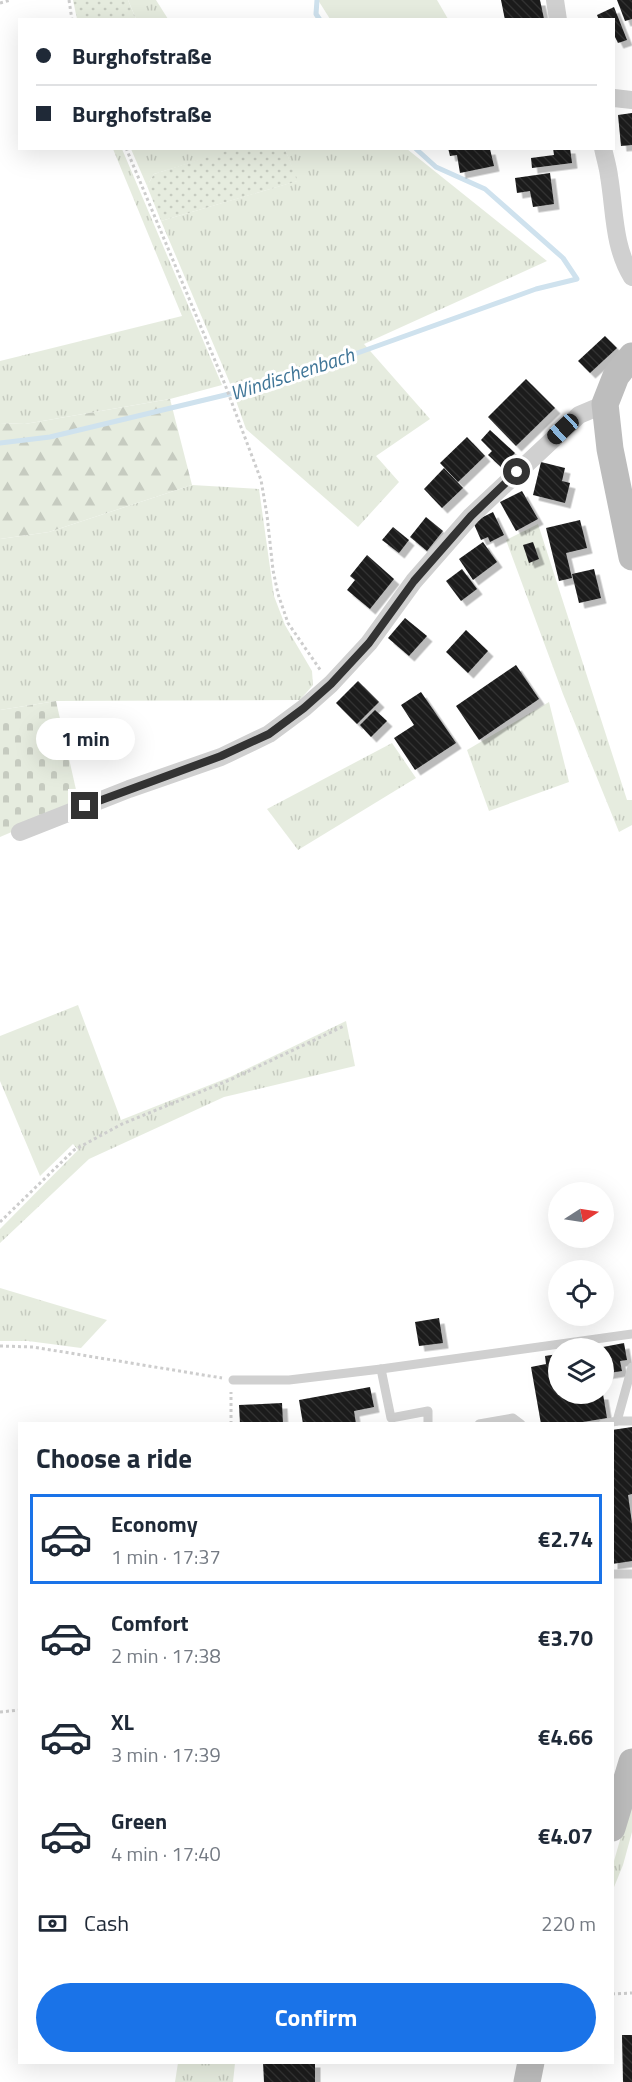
<!DOCTYPE html>
<meta charset="utf-8">
<style>
body{margin:0;font-family:"Titillium Web",sans-serif;background:#f6f6f7;color:#1f2937;height:100vh;display:flex;flex-direction:column;font-size:22px;white-space:nowrap}
*{box-sizing:border-box;margin:0}
p{font-size:20px;color:#747a83}
.icon{flex:none;width:33px;height:33px;fill:none;stroke:currentColor;stroke-width:2;stroke-linecap:round;stroke-linejoin:round}
.map{position:relative;flex:1;overflow:hidden}
.sheet{position:absolute;left:18px;top:1422px;width:596px;height:642px;display:flex;flex-direction:column;background:#fff;border-radius:0px;box-shadow:0 6px 24px #0002}
.sheet>*{flex:none}
.banner{position:absolute;left:18px;top:18px;width:597px;height:132px;border-radius:0px;box-shadow:0 6px 24px #0002;display:grid;align-content:center;height:132px;padding:0 18px;background:#fff}
.needle{width:39px;rotate:78deg}
.controls{position:absolute;left:548px;top:1182px;display:grid;gap:12px}
.controls a{display:grid;place-items:center;width:66px;height:66px;border-radius:50%;background:#fff;box-shadow:0 6px 24px #0002;font-size:30px}
.end{position:absolute;width:27px;height:27px;margin:-14px;border:8px solid #333;background:#fff;box-shadow:0 0 0 3px #fff}
.from{border-radius:50%}
.bubble{position:absolute;height:42px;border-radius:21px;background:#fff;box-shadow:0 6px 24px #0002;font-size:20px;font-weight:700;line-height:42px;text-align:center}
.car{position:absolute;width:18px;height:36px;margin:-18px -9px;border-radius:8px;box-shadow:0 0 4px 2px #0007;background:linear-gradient(#222 24%,#8ab4d8 0 40%,#222 0 76%,#8ab4d8 0 86%,#222 0)}
.banner b{display:flex;align-items:center;gap:21px;height:57px;font-size:22px}
.banner b+b{border-top:2px solid #e0e1e3}
.banner i{width:15px;height:15px;background:#1f2937}
ul{padding:0;list-style:none}
li{display:flex;align-items:center;gap:18px;height:90px;margin:0 12px 9px;padding:0 6px;border:3px solid transparent;border-radius:0px}
li div{flex:1}
li b{display:block;font-size:22px}
li em{font-style:normal;font-weight:700}
li.current{border-color:#1a73e8}
li>.icon{width:54px;height:54px;stroke-width:1.5}
h2{padding:0 18px;font-size:27px;line-height:72px}
.pay{display:flex;align-items:center;gap:15px;height:66px;padding:0 18px;font-size:22px}
.pay p{margin-inline-start:auto}
.primary-button{display:flex;gap:12px;margin-top:auto;padding:12px 18px}
.primary-button a{flex:1;height:69px;border-radius:36px;background:#1a73e8;color:#fff;font-size:24px;font-weight:700;line-height:69px;text-align:center}
.map>svg:first-child{display:block}
.grass{fill:url(#grass-tufts)}
.forest{fill:url(#forest-firs)}
.cemetery{fill:url(#cemetery-stones)}
.park{fill:#e6ecdf}
.garden{fill:url(#garden-dots)}
.lines{fill:none;stroke-linecap:round;stroke-linejoin:round}
.stream{stroke:#cfe2ee;stroke-width:5}
.building{fill:url(#building-back-hatch);filter:url(#shadow)}
.path{stroke:#cdcdcd;stroke-width:3;stroke-dasharray:3 3;stroke-linecap:butt}
.lane{stroke:#d0d0d0;stroke-width:9}
.street{stroke:#d0d0d0;stroke-width:18}
.secondary{stroke:#bdbdbd;stroke-width:27}
.route{stroke:#333;stroke-width:8}
.labels{text-anchor:middle;stroke-width:6;stroke-linejoin:round;paint-order:stroke}
.water-label{font-size:20px;font-style:italic;fill:#3f7597;stroke:#fff}
</style>
<div class="map">
<svg width="632" height="2082" viewBox="0 0 632 2082">
<defs>
<pattern id="grass-tufts" width="24" height="20" patternUnits="userSpaceOnUse" patternTransform="scale(1.5)"><rect width="24" height="20" fill="#e6ecdf"/><path d="M3 7l-1-3M5 7V3M7 7l1-3M15 17l-1-3M17 17v-4M19 17l1-3" fill="none" stroke="#c6cbc0"/></pattern>
<pattern id="forest-firs" width="22" height="20" patternUnits="userSpaceOnUse" patternTransform="scale(1.5)"><rect width="22" height="20" fill="#e6ecdf"/><path d="M5 1l3.5 6h-7zM16 11l3.5 6h-7z" fill="#c6cbc0"/></pattern>
<pattern id="cemetery-stones" width="16" height="16" patternUnits="userSpaceOnUse" patternTransform="scale(1.5)"><rect width="16" height="16" fill="#e6ecdf"/><path d="M2 7V4a2 2 0 0 1 4 0v3zM10 15v-3a2 2 0 0 1 4 0v3z" fill="#c6cbc0"/></pattern>
<pattern id="garden-dots" width="8" height="8" patternUnits="userSpaceOnUse" patternTransform="scale(1.5)"><rect width="8" height="8" fill="#e6ecdf"/><path d="M2 2h.1M6 6h.1" fill="none" stroke="#c6cbc0" stroke-width="1.8" stroke-linecap="round"/></pattern>
<pattern id="building-back-hatch" width="6" height="6" patternUnits="userSpaceOnUse" patternTransform="scale(1.5)"><rect width="6" height="6" fill="#1a1a1a"/><path d="M-1 5l2 2M0 0l6 6M5-1l2 2" fill="none" stroke="#333"/></pattern>
<filter id="shadow"><feDropShadow dx="5.5" dy="5.5" stdDeviation="0" flood-color="#0004"/></filter>
</defs>
<rect width="100%" height="100%" fill="#fff"/>
<g class="grass">
<path d="M 128,0 L 156,0 L 168,19 L 136,19 Z"/>
<path d="M 113,149 L 122,149 L 222,385 L 170,399 L 25,424 L 0,423 L 0,361 L 182,316 Z"/>
<path d="M 131,149 L 236,149 L 154,174 L 147,186 Z"/>
<path d="M 285,149 L 407,149 L 547,261 L 364,344 L 430,419 L 376,456 L 399,482 L 358,527 L 246,429 L 229,381 L 161,221 L 297,181 Z"/>
<path d="M 192,485 L 259,489 L 274,596 L 285,625 L 312,671 L 313,685 L 300,700 L 56,701 L 0,710 L 0,539 L 49,532 Z"/>
<path d="M 538,524 L 627,800 L 632,800 L 632,825 L 619,832 L 563,694 L 506,540 Z"/>
<path d="M 549,702 L 569,782 L 489,811 L 467,750 Z"/>
<path d="M 392,743 L 416,778 L 298,850 L 267,809 Z"/>
<path d="M 78,1005 L 121,1120 L 230,1077 L 346,1021 L 355,1066 L 224,1097 L 89,1159 L 0,1243 L 0,1229 L 78,1150 L 73,1144 L 40,1176 L 0,1081 L 0,1036 Z"/>
<path d="M 0,1288 L 107,1320 L 81,1348 L 28,1341 L 0,1341 Z"/>
<path d="M 632,1798 L 632,1832 L 623,1865 L 612,1892 L 612,1868 Z"/>
<path d="M 178,2063 L 235,2063 L 233,2082 L 175,2082 Z"/>
</g>
<path class="forest" d="M 170,399 L 192,485 L 49,532 L 0,539 L 0,423 L 25,424 Z"/>
<path class="cemetery" d="M 56,701 L 79,803 L 0,837 L 0,710 Z"/>
<path class="park" d="M 318,0 L 437,0 L 448,19 L 330,19 Z"/>
<g class="garden">
<path d="M 73,0 L 128,0 L 136,19 L 77,19 Z"/>
<path d="M 236,148 L 285,149 L 298,181 L 161,221 L 147,186 L 154,174 Z"/>
</g>
<g class="lines">
<g class="stream">
<path d="M 317,0 L 316,14 L 320,20"/>
<path d="M 0,443 L 50,437 L 271,384 L 536,289 L 577,279 L 563,258 L 485,189 L 436,167 L 415,148"/>
</g>
</g>
<g class="building">
<path d="M 501,0 L 540,0 L 544,19 L 505,20 Z"/>
<path d="M 617,0 L 632,0 L 632,19 L 625,21 Z"/>
<path d="M 614,7 L 627,40 L 618,43 L 615,37 L 614,37 L 614,20 L 599,20 L 597,15 Z"/>
<path d="M 632,113 L 632,145 L 621,146 L 618,115 Z"/>
<path d="M 448,148 L 482,148 L 482,150 L 490,149 L 494,166 L 460,173 L 457,155 L 450,156 Z"/>
<path d="M 553,148 L 570,148 L 572,163 L 532,168 L 531,158 L 554,155 Z"/>
<path d="M 550,173 L 554,204 L 533,207 L 530,191 L 517,193 L 515,178 Z"/>
<path d="M 605,336 L 617,348 L 590,373 L 578,361 Z"/>
<path d="M 526,379 L 555,408 L 516,446 L 488,417 Z"/>
<path d="M 490,430 L 515,453 L 501,467 L 488,455 L 492,451 L 481,440 Z"/>
<path d="M 467,437 L 485,456 L 458,482 L 440,463 Z"/>
<path d="M 541,462 L 565,468 L 562,481 L 570,483 L 565,503 L 533,495 Z"/>
<path d="M 444,468 L 463,488 L 442,508 L 424,489 Z"/>
<path d="M 522,491 L 538,519 L 516,531 L 500,502 Z"/>
<path d="M 493,512 L 504,535 L 490,542 L 488,537 L 481,540 L 473,522 Z"/>
<path d="M 426,517 L 443,531 L 427,551 L 410,537 Z"/>
<path d="M 580,520 L 587,548 L 566,553 L 572,578 L 559,581 L 546,528 Z"/>
<path d="M 393,527 L 409,540 L 399,553 L 382,540 Z"/>
<path d="M 483,542 L 497,562 L 473,580 L 459,559 Z"/>
<path d="M 533,542 L 539,559 L 529,563 L 523,545 Z"/>
<path d="M 367,555 L 394,579 L 370,609 L 347,590 L 355,580 L 350,576 Z"/>
<path d="M 462,569 L 477,589 L 461,601 L 446,581 Z"/>
<path d="M 594,569 L 601,598 L 579,603 L 572,574 Z"/>
<path d="M 405,618 L 427,636 L 409,656 L 388,638 Z"/>
<path d="M 466,630 L 488,651 L 468,673 L 446,652 Z"/>
<path d="M 516,665 L 539,699 L 479,740 L 456,706 Z"/>
<path d="M 358,681 L 379,702 L 357,724 L 336,703 Z"/>
<path d="M 421,692 L 456,743 L 415,770 L 394,738 L 414,725 L 401,705 Z"/>
<path d="M 375,710 L 387,721 L 371,737 L 360,725 Z"/>
<path d="M 439,1318 L 443,1343 L 419,1346 L 415,1322 Z"/>
<path d="M 624,1343 L 627,1360 L 620,1361 L 622,1371 L 603,1374 L 603,1347 Z"/>
<path d="M 558,1354 L 558,1394 L 603,1394 L 607,1418 L 571,1424 L 541,1424 L 531,1367 L 546,1364 L 545,1356 Z"/>
<path d="M 370,1387 L 374,1407 L 354,1411 L 356,1424 L 303,1424 L 299,1400 Z"/>
<path d="M 282,1403 L 283,1424 L 240,1424 L 239,1405 Z"/>
<path d="M 632,1427 L 632,1494 L 628,1495 L 632,1523 L 632,1561 L 612,1564 L 612,1430 Z"/>
<path d="M 622,2035 L 632,2035 L 632,2082 L 623,2082 Z"/>
<path d="M 263,2062 L 315,2062 L 315,2082 L 264,2082 Z"/>
</g>
<g class="lines">
<g class="path">
<path d="M 69,0 L 72,20"/>
<path d="M 0,3 L 11,0"/>
<path d="M 126,148 L 224,382 L 261,480 L 267,515 L 273,570 L 278,594 L 288,623 L 321,671"/>
<path d="M 0,1222 L 74,1150 L 122,1124 L 232,1079 L 344,1026"/>
<path d="M 0,1346 L 33,1347 L 222,1378"/>
<path d="M 231,1424 L 231,1392"/>
<path d="M 0,1712 L 20,1710"/>
<path d="M 612,1994 L 632,1993"/>
</g>
<g class="lane">
<path d="M 381,1369 L 391,1418 L 428,1411 L 428,1424"/>
<path d="M 233,1380 L 289,1380 L 381,1369 L 632,1334"/>
<path d="M 617,1421 L 632,1421"/>
<path d="M 479,1424 L 513,1418 L 521,1424"/>
<path d="M 603,1424 L 617,1421 L 632,1367"/>
<path d="M 612,1574 L 632,1574"/>
</g>
<g class="street">
<path d="M 555,0 L 558,20"/>
<path d="M 614,98 L 632,100"/>
<path d="M 603,148 C 605,158 608,167 609,176 C 615,211 613,246 632,277"/>
<path d="M 20,832 L 129,789 L 221,757 L 269,734 L 304,708 L 331,684 L 369,643 L 414,581 L 471,516 L 579,415 L 605,404"/>
</g>
<g class="secondary">
<path d="M 632,356 L 616,376 L 605,404 L 610,449 L 632,557"/>
<path d="M 612,1828 L 632,1762"/>
<path d="M 527,2082 L 531,2062"/>
</g>
</g>
<g class="lines">
<path class="route" d="M 85,806 L 221,756 L 269,734 L 304,708 L 331,684 L 369,643 L 414,581 L 471,516 L 517,472"/>
</g>
<g class="labels">
<g class="water-label">
<text transform="translate(292 374) rotate(-18)" y="7">Windischenbach</text>
</g>
</g>
</svg>
<div class="controls">
<a><svg class="needle" viewBox="-14 -14 28 28"><path d="M0-13l5 13h-10z" fill="#e53935"/><path d="M0 13l5-13h-10z" fill="#747a83"/></svg></a>
<a><svg class="icon" aria-label="locate" viewBox="0 0 24 24"><circle cx="12" cy="12" r="6"/><path d="M12 2v4M12 18v4M2 12h4M18 12h4"/></svg></a>
<a><svg class="icon" aria-label="layers" viewBox="0 0 24 24"><path d="M12 4l9 5-9 5-9-5zM3 14l9 5 9-5"/></svg></a>
</div>
<i class="end from" style="left:517px;top:472px"></i>
<i class="end" style="left:85px;top:806px"></i>
<div class="bubble" style="left:36px;top:718px;width:99px">1 min</div>
<i class="car" style="left:563px;top:429px;rotate:227deg"></i>
<div class="banner">
<b><i class="from"></i>Burghofstraße</b>
<b><i></i>Burghofstraße</b>
</div>
<section class="sheet">
<h2>Choose a ride</h2>
<ul>
<li class="current"><svg class="icon" aria-label="car" viewBox="0 0 24 24"><path d="M5 17H2v-5l4-1 3-4h7l3 4 3 1v5h-3M9 17h6M6 11h13"/><circle cx="7" cy="17" r="2"/><circle cx="17" cy="17" r="2"/></svg><div><b>Economy</b><p>1 min · 17:37</p></div><em>€2.74</em></li>
<li><svg class="icon" aria-label="car" viewBox="0 0 24 24"><path d="M5 17H2v-5l4-1 3-4h7l3 4 3 1v5h-3M9 17h6M6 11h13"/><circle cx="7" cy="17" r="2"/><circle cx="17" cy="17" r="2"/></svg><div><b>Comfort</b><p>2 min · 17:38</p></div><em>€3.70</em></li>
<li><svg class="icon" aria-label="car" viewBox="0 0 24 24"><path d="M5 17H2v-5l4-1 3-4h7l3 4 3 1v5h-3M9 17h6M6 11h13"/><circle cx="7" cy="17" r="2"/><circle cx="17" cy="17" r="2"/></svg><div><b>XL</b><p>3 min · 17:39</p></div><em>€4.66</em></li>
<li><svg class="icon" aria-label="car" viewBox="0 0 24 24"><path d="M5 17H2v-5l4-1 3-4h7l3 4 3 1v5h-3M9 17h6M6 11h13"/><circle cx="7" cy="17" r="2"/><circle cx="17" cy="17" r="2"/></svg><div><b>Green</b><p>4 min · 17:40</p></div><em>€4.07</em></li>
</ul>
<div class="pay"><svg class="icon" aria-label="cash" viewBox="0 0 24 24"><path d="M3 7h18v10H3z"/><circle cx="12" cy="12" r="2"/></svg>Cash<p>220 m</p></div>
<div class="primary-button"><a>Confirm</a></div>
</section>
</div>
